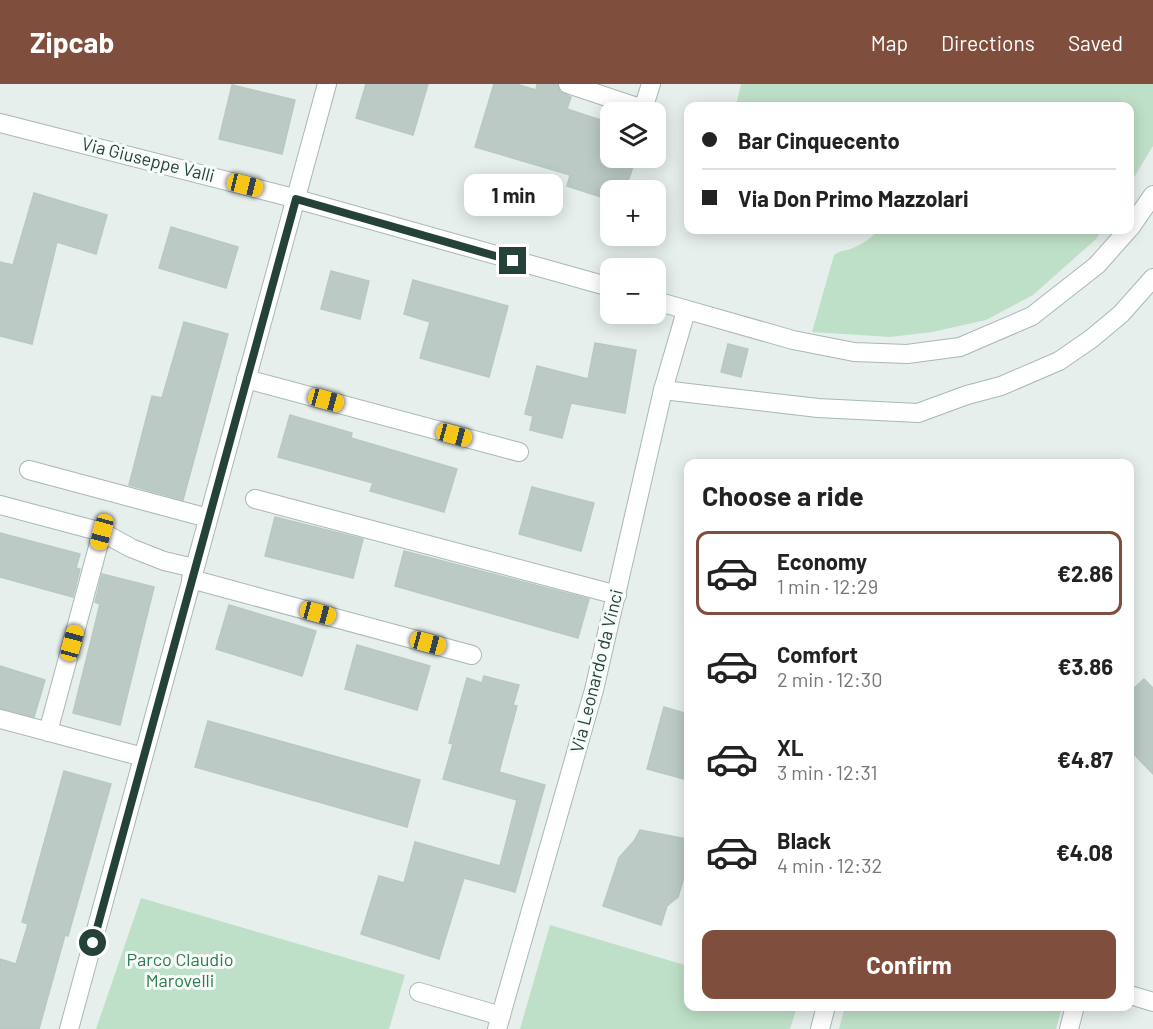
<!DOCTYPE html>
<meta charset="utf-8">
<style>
body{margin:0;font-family:Barlow,sans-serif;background:#f2f2f2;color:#222;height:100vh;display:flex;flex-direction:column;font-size:22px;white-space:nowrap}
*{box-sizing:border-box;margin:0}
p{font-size:20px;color:#767676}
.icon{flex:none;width:33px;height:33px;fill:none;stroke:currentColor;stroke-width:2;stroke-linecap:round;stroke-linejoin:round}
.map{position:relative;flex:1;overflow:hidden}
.drawer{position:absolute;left:684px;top:375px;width:450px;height:552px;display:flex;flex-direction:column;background:#fff;border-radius:12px;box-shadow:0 3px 15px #0003}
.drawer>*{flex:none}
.top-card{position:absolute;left:684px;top:18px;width:450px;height:132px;border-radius:12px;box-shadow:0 3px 15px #0003;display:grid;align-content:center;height:132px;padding:0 18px;background:#fff}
.fabs{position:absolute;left:600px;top:18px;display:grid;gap:12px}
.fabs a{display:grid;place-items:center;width:66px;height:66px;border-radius:12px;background:#fff;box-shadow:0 3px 15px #0003;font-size:30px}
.end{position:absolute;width:27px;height:27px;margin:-14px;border:8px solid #24423a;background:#fff;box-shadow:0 0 0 3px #fff}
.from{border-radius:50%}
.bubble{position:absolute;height:42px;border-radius:12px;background:#fff;box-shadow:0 3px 15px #0003;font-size:20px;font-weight:700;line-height:42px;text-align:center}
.car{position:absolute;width:18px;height:36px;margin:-18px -9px;border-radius:8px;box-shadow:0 0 4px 2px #0007;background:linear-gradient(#f5c518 24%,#345 0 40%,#f5c518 0 76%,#345 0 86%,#f5c518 0)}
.top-card b{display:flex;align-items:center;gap:21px;height:57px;font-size:22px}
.top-card b+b{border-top:2px solid #e0e0e0}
.top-card i{width:15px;height:15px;background:#222}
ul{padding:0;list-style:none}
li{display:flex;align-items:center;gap:18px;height:84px;margin:0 12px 9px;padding:0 6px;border:3px solid transparent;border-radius:12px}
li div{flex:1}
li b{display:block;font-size:22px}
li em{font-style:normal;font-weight:700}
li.active{border-color:#804e3d}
li>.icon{width:54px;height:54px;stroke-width:1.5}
h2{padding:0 18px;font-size:27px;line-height:72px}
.button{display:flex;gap:12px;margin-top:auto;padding:12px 18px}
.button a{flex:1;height:69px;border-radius:12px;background:#804e3d;color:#fff;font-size:24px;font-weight:700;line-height:69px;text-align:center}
header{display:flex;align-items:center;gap:36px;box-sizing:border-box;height:84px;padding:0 30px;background:#804e3d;color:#fff}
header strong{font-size:28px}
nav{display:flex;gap:33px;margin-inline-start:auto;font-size:21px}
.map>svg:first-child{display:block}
.green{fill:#bfe0c8}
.building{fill:#bbcac4;stroke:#b8c9c2;stroke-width:1.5}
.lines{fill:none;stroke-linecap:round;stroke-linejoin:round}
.minor-casing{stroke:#a8b8b2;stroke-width:20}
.minor{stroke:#fff;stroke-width:18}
.route{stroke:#24423a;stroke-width:8}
.labels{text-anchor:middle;stroke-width:6;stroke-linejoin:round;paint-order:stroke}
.street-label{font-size:18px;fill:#24423a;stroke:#f7fbf9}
.park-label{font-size:18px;fill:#2d7a4b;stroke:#f7fbf9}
</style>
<header>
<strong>Zipcab</strong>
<nav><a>Map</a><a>Directions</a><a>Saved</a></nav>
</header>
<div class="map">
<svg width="1153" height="945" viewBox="0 0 1153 945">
<rect width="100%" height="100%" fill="#e6efeb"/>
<g class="green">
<path d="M 741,0 L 1153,0 L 1153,62 L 1130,100 L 1130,22 L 741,22 L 736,21 Z"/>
<path d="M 879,146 L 1102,146 L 1096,155 L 1033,211 L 986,236 L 932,248 L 890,253 L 812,248 L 834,171 C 840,166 846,167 853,164 C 863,160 872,153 879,146 Z"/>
<path d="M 141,814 L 405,891 L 389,945 L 96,945 Z"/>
<path d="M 550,841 L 688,882 L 688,922 L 797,923 L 790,945 L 520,945 Z"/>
<path d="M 845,923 L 845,922 L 1062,923 L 1056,945 L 839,945 Z"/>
</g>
<g class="building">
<path d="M 366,0 L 428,0 L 413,51 L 356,34 Z"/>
<path d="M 494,0 L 516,0 L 536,6 L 537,0 L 557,0 L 560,8 L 571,13 L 567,25 L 610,39 L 610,74 L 636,74 L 625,106 L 610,106 L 610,116 L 567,102 L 570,91 L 475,63 Z"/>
<path d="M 232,1 L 295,16 L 282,70 L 219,55 Z"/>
<path d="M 34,109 L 107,131 L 96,170 L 57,158 L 32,260 L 0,252 L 0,178 L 13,181 Z"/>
<path d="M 171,143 L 238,163 L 226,204 L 159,184 Z"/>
<path d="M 331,187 L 369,197 L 360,235 L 321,225 Z"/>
<path d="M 413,196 L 508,222 L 489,293 L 420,274 L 430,238 L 404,230 Z"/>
<path d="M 184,238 L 228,250 L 183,416 L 129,401 L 152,312 L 162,314 Z"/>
<path d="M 595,259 L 636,266 L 625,329 L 571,319 L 562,354 L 530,346 L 533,332 L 525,330 L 537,282 L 588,295 Z"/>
<path d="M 728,260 L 748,265 L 741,293 L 721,288 Z"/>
<path d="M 290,331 L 352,349 L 351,354 L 457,385 L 444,428 L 370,407 L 373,399 L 278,373 Z"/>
<path d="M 532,403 L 594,419 L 581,467 L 519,450 Z"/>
<path d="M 275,433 L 363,455 L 353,494 L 265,472 Z"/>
<path d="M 0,449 L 80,470 L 76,484 L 80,485 L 73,513 L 0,493 Z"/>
<path d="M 404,467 L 589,515 L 578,554 L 395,502 Z"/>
<path d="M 102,490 L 154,503 L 120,641 L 73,629 L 100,520 L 95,518 Z"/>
<path d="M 229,521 L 316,547 L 302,592 L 216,565 Z"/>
<path d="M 357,561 L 430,582 L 417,626 L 345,605 Z"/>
<path d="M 0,582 L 45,596 L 34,633 L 0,624 Z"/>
<path d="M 484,592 L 519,601 L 513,621 L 517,622 L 499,688 L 545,701 L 515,808 L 464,794 L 439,875 L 361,850 L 379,792 L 404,799 L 415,758 L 500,782 L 517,716 L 443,695 L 453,660 L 449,659 L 467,594 L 482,599 Z"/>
<path d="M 1144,595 L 1153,604 L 1153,690 L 1130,666 L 1130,608 Z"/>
<path d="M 664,623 L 688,630 L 688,696 L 647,685 Z"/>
<path d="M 208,637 L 420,696 L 407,743 L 195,683 Z"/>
<path d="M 64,687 L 111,700 L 68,852 L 65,851 L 39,945 L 0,945 L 0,875 L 16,880 L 28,840 L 22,838 Z"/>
<path d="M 640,746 L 686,755 L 688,780 L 678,813 L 667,822 L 661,841 L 603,822 L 619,774 L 634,757 Z"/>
</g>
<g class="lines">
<g class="minor-casing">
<g id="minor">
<path d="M 568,0 L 643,25 L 651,0"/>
<path d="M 0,39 L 282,111 L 610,203"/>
<path d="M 1130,144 L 1153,111"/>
<path d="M 656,217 L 793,256 L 854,268 L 907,270 L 960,263 L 1032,232 L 1097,181 L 1128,146"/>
<path d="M 246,295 L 519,368"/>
<path d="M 663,306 L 818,324 L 918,329 L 967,311 L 1001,302 L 1059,277 L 1091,255 L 1121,230 L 1153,194"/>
<path d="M 29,386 L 208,434"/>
<path d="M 255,415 L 617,511"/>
<path d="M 0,421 L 102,448 L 131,464 L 164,477 L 194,484"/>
<path d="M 191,495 L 472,571"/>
<path d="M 0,635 L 143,673"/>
<path d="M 48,648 L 102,448"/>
<path d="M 419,908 L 501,932"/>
<path d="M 1130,911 L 1153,918"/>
<path d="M 69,945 L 327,0"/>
<path d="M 497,945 L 594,606 L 663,306 L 686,227"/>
<path d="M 820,945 L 826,922"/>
<path d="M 1069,945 L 1075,922"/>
</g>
</g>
<use href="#minor" class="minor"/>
</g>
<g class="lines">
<path class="route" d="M 93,859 L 296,115 L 513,177"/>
</g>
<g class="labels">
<g class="street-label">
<text transform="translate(148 76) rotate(14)" y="6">Via Giuseppe Valli</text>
<text transform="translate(597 587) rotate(-76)" y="6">Via Leonardo da Vinci</text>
</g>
<g class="park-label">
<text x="180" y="882">Parco Claudio<tspan x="180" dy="21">Marovelli</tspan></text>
</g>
</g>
</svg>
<div class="fabs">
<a><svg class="icon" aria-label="layers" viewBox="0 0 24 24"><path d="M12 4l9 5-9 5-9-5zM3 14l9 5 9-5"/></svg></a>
<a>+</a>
<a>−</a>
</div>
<i class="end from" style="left:93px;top:859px"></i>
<i class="end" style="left:513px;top:177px"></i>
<div class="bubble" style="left:464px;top:90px;width:99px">1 min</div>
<i class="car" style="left:245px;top:101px;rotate:104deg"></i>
<i class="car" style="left:326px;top:316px;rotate:105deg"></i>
<i class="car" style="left:454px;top:351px;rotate:105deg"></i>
<i class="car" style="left:102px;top:448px;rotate:195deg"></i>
<i class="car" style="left:318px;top:529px;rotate:105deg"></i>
<i class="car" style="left:72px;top:559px;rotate:15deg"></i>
<i class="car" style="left:428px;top:559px;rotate:105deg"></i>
<div class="top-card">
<b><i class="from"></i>Bar Cinquecento</b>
<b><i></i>Via Don Primo Mazzolari</b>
</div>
<section class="drawer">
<h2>Choose a ride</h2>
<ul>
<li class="active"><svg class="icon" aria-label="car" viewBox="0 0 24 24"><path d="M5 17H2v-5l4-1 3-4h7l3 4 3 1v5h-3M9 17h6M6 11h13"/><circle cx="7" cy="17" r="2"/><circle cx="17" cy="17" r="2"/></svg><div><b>Economy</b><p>1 min · 12:29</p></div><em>€2.86</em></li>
<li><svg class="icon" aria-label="car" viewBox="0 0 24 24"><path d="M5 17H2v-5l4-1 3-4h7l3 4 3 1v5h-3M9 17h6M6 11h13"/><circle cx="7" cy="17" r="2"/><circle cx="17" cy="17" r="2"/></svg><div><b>Comfort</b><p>2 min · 12:30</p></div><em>€3.86</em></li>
<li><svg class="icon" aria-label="car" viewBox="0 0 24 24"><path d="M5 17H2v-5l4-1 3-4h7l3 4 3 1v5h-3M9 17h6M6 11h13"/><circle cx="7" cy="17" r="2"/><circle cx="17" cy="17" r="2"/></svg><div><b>XL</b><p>3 min · 12:31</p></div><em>€4.87</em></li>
<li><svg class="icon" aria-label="car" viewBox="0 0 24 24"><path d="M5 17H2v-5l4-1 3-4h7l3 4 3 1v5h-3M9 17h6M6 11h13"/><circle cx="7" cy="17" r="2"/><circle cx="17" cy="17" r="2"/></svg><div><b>Black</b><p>4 min · 12:32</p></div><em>€4.08</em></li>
</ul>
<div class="button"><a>Confirm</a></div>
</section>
</div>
